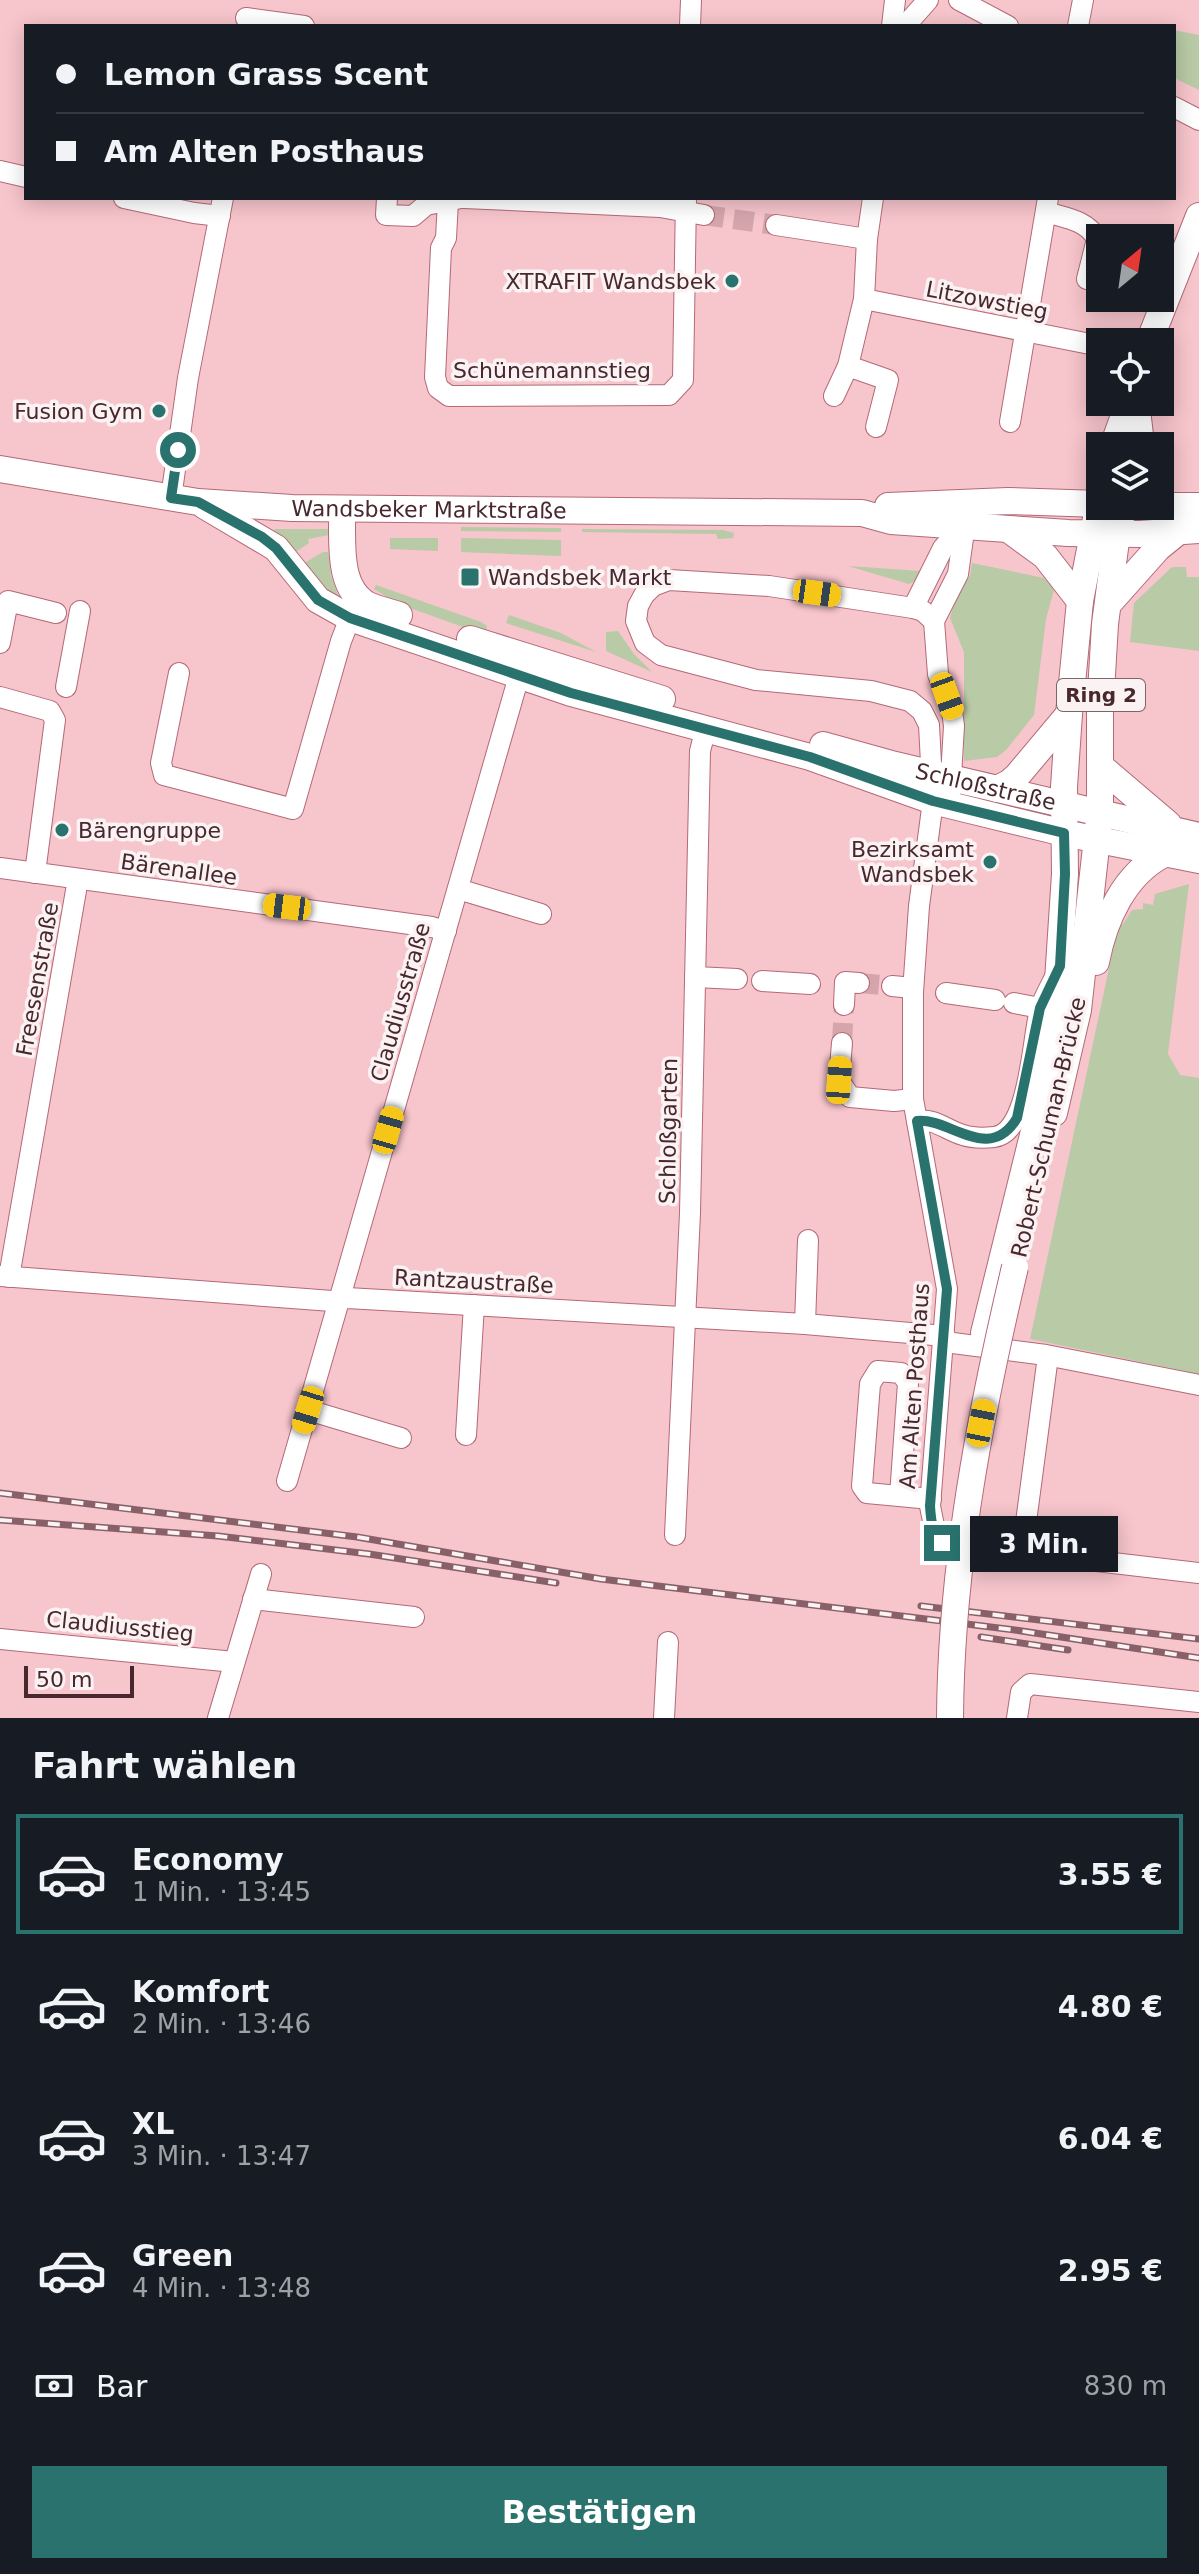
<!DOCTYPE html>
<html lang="de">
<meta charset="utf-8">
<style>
body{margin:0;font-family:"DejaVu Sans",sans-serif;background:#20242c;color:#f1f3f6;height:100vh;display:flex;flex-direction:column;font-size:30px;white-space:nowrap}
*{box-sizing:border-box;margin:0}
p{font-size:26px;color:#9ea1a6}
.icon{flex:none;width:44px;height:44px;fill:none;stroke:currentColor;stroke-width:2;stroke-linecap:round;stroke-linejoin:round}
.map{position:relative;height:1718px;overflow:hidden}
.side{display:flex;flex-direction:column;background:#171b24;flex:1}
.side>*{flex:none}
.hud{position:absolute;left:24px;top:24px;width:1152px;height:176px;border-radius:0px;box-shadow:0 4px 20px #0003;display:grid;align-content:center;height:176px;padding:0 32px;background:#171b24}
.needle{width:52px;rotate:29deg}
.controls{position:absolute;left:1086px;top:224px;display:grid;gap:16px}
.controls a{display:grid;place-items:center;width:88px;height:88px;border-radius:0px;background:#171b24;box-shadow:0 4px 20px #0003;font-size:40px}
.scale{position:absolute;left:24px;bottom:20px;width:110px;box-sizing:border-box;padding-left:8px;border:4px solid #48282e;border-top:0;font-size:22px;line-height:28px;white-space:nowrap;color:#48282e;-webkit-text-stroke:6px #fbf2f3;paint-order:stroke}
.end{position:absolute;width:36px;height:36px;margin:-18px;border:10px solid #29726d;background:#fff;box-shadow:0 0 0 4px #fff}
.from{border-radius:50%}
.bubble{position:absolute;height:56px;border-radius:0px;background:#171b24;box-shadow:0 4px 20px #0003;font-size:26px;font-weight:800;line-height:56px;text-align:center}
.car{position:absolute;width:24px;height:48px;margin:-24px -12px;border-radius:10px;box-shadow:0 0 6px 2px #0007;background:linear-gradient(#f5c518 24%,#345 0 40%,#f5c518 0 76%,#345 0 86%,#f5c518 0)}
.hud b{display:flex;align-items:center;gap:28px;height:76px;font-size:30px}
.hud b+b{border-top:2px solid #363941}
.hud i{width:20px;height:20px;background:#f1f3f6}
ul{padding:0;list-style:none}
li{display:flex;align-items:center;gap:24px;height:120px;margin:0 16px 12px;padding:0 16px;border:4px solid transparent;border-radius:0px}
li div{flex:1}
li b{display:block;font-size:30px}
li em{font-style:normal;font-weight:800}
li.current{border-color:#29726d}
li>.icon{width:72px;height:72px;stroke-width:1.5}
h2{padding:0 32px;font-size:36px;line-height:96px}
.pay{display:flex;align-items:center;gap:20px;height:88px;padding:0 32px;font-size:30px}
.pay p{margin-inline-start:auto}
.primary-button{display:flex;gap:16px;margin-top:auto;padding:16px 32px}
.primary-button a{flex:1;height:92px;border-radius:0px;background:#29726d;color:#fff;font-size:32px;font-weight:800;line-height:92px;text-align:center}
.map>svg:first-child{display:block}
.green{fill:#b9caa6}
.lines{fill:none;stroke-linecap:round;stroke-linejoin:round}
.minor-tunnel{stroke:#d4a6ac;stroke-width:20;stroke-dasharray:20 10;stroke-linecap:butt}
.minor-casing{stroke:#b46977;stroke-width:22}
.major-casing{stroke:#b46977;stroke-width:28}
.minor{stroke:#fff;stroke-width:20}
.major{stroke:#fff;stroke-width:26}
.rail-casing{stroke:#886168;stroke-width:7}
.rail{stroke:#fbf2f3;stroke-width:4;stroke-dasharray:12;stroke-linecap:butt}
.major-bridge-casing{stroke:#b46977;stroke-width:28;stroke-linecap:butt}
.major-bridge{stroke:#fff;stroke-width:26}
.route{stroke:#29726d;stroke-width:10}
.poi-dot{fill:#29726d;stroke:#fbf2f3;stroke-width:3}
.labels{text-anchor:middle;stroke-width:7;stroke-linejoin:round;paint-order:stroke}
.shield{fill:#fbf2f3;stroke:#7e6569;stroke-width:2}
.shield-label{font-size:20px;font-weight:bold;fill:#48282e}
.poi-label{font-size:22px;fill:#48282e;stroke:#fbf2f3;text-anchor:end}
.street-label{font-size:22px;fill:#48282e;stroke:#fbf2f3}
</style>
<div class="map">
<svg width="1199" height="1718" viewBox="0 0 1199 1718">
<rect width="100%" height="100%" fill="#f7c5cc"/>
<g class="green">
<path d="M 1174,30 L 1199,35 L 1199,90 L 1174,78 Z"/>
<path d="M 461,527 L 561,528 L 561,532 L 461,531 Z"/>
<path d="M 274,529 L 329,529 L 329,535 L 308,539 L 309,543 L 294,553 L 274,534 Z"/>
<path d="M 582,529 L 723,530 L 734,533 L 733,538 L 718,539 L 716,534 L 582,532 Z"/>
<path d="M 390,538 L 438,538 L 438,551 L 390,549 Z"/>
<path d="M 461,538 L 561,540 L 561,556 L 461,552 Z"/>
<path d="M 323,552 L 328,552 L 331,576 L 339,598 L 331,598 L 301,565 Z"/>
<path d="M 972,563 L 1044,578 L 1054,590 L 1046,619 L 1034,715 L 1006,750 L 997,757 L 964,761 L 964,652 L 950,618 L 959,588 L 970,576 Z"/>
<path d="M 848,566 L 921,571 L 915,581 L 909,584 Z"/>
<path d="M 1172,567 L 1186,567 L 1187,577 L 1199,577 L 1199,651 L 1130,642 L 1134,603 Z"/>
<path d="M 376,585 L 481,622 L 487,626 L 485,635 L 399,604 L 374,589 Z"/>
<path d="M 509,615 L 561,633 L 596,652 L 506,623 Z"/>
<path d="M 618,631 L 634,654 L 652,672 L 606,651 L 606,632 Z"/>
<path d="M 1189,884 L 1168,1054 L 1180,1075 L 1199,1078 L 1199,1374 L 1030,1339 L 1118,926 L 1123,924 L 1132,910 L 1143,909 L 1143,903 L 1153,905 L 1155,894 Z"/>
</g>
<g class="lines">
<g class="minor-tunnel">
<path d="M 704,215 L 776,225"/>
<path d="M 859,983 L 892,986"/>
<path d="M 842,1043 L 844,1005"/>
</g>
<g class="minor-casing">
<g id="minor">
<path d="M 959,0 L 1008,26"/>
<path d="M 246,18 L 304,26"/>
<path d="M 690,26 L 691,0"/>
<path d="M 892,26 L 895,0"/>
<path d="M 905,26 L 928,0"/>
<path d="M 1078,26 L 1083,0"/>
<path d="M 1174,107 L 1199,120"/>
<path d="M 0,171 L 26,177"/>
<path d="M 124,198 L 194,213 L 220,216"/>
<path d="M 387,198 L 386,215 L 413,216 L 426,205 L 461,198"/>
<path d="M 464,198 L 660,207 L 704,215"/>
<path d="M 448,201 L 446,238 L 441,248 L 435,377 L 438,388 L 449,396 L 669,395 L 683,380 L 686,198"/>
<path d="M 1046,212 C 1065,218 1087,220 1097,239 L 1087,279"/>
<path d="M 776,225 L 867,239"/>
<path d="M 864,299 L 1100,346"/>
<path d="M 848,366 L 888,380 L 876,427"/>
<path d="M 834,396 L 848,366 L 864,299 L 867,239 L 873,198"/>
<path d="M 1010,422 L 1048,198"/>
<path d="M 171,498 L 188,378 L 223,198"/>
<path d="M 913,608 L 943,548 L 966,523"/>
<path d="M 934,621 L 923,611 L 913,608 L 769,586 L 669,580 L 653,586 L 644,595 L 638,606 L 636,621 L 645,643 L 661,655 L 756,680 L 871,691 L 910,701 L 922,711 L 929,725 L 933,801 L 919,906 L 913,992 L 913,1099 L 947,1289 L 930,1506 L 936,1536 L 942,1543 L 953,1548 L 1045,1555 L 1199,1573"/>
<path d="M 0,643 L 8,601 L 56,613"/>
<path d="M 179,673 L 161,763 L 164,775 L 293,809 L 341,641 L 350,618"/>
<path d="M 66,687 L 80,611"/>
<path d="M 0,697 L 50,711 L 55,720 L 35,873"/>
<path d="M 950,793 L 954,726 L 952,711 L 938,674 L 934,621 L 958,574 L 965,524"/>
<path d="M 0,868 L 432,927 L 446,931"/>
<path d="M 458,889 L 541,914"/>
<path d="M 695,977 L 737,979"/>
<path d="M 762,981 L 810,984"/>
<path d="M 892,986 L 913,988"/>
<path d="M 946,993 L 995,1000"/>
<path d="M 1014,1003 L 1040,1008"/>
<path d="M 844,1005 L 845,982 L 859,983"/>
<path d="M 842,1043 L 839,1080 L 850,1097 L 894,1101 L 913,1099"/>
<path d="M 917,1121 C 935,1118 946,1130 963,1135 C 972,1138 984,1138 994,1137 C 1030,1133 1032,1039 1040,1010 C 1043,999 1050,987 1055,977"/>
<path d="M 0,1276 L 332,1301 L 347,1298 L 805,1324 L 945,1336"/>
<path d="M 9,1277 L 78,879"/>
<path d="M 805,1324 L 808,1240"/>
<path d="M 945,1342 L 1046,1355 L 1199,1385"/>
<path d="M 308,1410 L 401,1438"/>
<path d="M 466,1435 L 474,1305"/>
<path d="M 287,1481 L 519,676"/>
<path d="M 900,1496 L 908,1383 L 901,1373 L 878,1371 L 870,1384 L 862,1486 L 867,1493 L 931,1499"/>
<path d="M 675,1535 L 690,1213 L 700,751 L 706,728"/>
<path d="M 1045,1555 L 1045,1535 L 1026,1522 L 1048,1356"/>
<path d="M 253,1599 L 414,1617"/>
<path d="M 0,1639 L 234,1662"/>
<path d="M 218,1718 L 261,1574"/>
<path d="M 664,1718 L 668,1642"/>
<path d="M 1017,1718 L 1021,1692 L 1030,1684 L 1199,1702"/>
</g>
</g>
<g class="major-casing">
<g id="major">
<path d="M 1149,342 L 1199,216"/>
<path d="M 1136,402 L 1140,435 L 1137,446"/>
<path d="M 1113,446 L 1129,402"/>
<path id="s1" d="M 0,469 L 198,502 L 292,508 L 862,513 L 891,521 L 1068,533 L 1139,534 L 1199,530"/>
<path d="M 205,506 L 276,548 L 318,600 L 350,618 L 571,693 L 810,757 L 933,801 L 1064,833 L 1199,860"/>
<path d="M 888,506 L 1008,501 L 1100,504"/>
<path d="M 1160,506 L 1199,506"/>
<path d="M 342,509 C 343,539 336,588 368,605 C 377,609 389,612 399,615"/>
<path d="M 1008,529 L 1045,556 L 1080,601"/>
<path d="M 1109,603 L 1158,548 L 1179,531"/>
<path d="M 470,639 L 662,699"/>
<path id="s2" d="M 823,745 L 895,765 L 1199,836"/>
<path d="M 1100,766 L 1168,824"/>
<path d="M 997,789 L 1009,783 L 1017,776 L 1069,714"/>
<path d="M 1096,962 C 1104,920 1124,874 1164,854"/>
<path d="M 1054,1113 L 1078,1010 L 1100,811 L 1100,709 L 1105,624 L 1117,533 L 1124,506"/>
<path d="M 984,1333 L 1034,1131 L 1056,1011 L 1065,874 L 1064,787 L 1069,714 L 1080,601 L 1100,498"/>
</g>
</g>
<use href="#minor" class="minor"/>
<use href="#major" class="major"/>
<g class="rail-casing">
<g id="rail">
<path d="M 0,1493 L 357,1537 L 601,1579 L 1015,1630 L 1199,1658"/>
<path d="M 0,1520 L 218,1536 L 369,1554 L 556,1583"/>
<path d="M 921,1606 L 1199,1639"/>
<path d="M 981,1637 L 1068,1650"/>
</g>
</g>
<use href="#rail" class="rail"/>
<g class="major-bridge-casing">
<path id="major-bridge" d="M 950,1718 C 951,1565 980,1415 1015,1267"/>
</g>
<use href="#major-bridge" class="major-bridge"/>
</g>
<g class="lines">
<path class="route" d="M 178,450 L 171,498 L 198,502 L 262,537 L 276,548 L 318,600 L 350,618 L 571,693 L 810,757 L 933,801 L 1064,833 L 1065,874 L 1060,966 L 1040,1008 L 1017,1118 C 989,1165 949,1117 917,1121 L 947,1289 L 930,1506 C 931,1521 932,1532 942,1543"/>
</g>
<g class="poi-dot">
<circle cx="732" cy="281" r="8"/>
<circle cx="159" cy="411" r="8"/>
<rect x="460" y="567" width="20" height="20" rx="4"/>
<circle cx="62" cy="830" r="8"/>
<circle cx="990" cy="862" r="8"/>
</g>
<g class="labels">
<rect class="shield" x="1057" y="679" width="88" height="32" rx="6"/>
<g class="shield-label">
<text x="1101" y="702">Ring 2</text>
</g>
<g class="poi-label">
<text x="716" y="289">XTRAFIT Wandsbek</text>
<text x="143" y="419">Fusion Gym</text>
<text x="488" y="585" text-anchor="start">Wandsbek Markt</text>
<text x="78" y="838" text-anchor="start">Bärengruppe</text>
<text x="974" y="857">Bezirksamt<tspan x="974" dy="25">Wandsbek</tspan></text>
</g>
<g class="street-label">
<text transform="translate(987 300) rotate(11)" y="8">Litzowstieg</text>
<text x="552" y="378">Schünemannstieg</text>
<text dy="8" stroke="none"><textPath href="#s1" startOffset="432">Wandsbeker Marktstraße</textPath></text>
<text dy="8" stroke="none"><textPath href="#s2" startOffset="168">Schloßstraße</textPath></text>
<text transform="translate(179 869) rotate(8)" y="8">Bärenallee</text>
<text transform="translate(37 979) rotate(-80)" y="8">Freesenstraße</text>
<text transform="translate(400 1002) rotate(-74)" y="8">Claudiusstraße</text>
<text transform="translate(1048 1127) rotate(-77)" y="8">Robert-Schuman-Brücke</text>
<text transform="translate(668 1131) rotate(-89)" y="8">Schloßgarten</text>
<text transform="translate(474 1281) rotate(3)" y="8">Rantzaustraße</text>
<text transform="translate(914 1386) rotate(-86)" y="8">Am Alten Posthaus</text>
<text transform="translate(120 1626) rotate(6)" y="8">Claudiusstieg</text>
</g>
</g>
</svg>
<div class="controls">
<a><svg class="needle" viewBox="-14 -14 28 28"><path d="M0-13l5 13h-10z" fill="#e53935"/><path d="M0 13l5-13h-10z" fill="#9ea1a6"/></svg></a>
<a><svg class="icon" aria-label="locate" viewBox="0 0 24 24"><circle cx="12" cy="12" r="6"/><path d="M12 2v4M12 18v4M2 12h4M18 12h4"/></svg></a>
<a><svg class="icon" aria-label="layers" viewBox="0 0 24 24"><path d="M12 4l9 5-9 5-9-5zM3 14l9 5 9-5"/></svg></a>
</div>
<div class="scale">50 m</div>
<i class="end from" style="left:178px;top:450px"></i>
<i class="end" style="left:942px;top:1543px"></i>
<div class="bubble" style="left:970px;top:1516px;width:148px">3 Min.</div>
<i class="car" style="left:817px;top:593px;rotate:98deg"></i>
<i class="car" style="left:947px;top:696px;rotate:160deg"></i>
<i class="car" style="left:287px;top:907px;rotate:277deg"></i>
<i class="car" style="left:839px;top:1080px;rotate:4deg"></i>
<i class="car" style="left:388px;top:1130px;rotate:16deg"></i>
<i class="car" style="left:308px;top:1410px;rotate:197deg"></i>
<i class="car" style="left:981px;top:1423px;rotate:11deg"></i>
<div class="hud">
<b><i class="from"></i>Lemon Grass Scent</b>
<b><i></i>Am Alten Posthaus</b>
</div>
</div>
<section class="side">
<h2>Fahrt wählen</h2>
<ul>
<li class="current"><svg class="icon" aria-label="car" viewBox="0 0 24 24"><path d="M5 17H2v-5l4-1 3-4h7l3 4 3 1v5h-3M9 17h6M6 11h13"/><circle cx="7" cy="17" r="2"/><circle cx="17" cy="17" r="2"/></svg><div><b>Economy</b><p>1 Min. · 13:45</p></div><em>3.55 €</em></li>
<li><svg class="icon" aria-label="car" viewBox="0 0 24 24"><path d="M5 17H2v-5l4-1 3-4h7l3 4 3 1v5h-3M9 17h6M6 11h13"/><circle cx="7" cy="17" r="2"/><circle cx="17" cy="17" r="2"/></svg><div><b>Komfort</b><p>2 Min. · 13:46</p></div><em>4.80 €</em></li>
<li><svg class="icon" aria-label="car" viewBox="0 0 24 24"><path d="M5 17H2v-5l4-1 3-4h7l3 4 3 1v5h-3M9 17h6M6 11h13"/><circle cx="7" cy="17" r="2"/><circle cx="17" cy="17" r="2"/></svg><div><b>XL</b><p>3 Min. · 13:47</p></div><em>6.04 €</em></li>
<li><svg class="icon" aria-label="car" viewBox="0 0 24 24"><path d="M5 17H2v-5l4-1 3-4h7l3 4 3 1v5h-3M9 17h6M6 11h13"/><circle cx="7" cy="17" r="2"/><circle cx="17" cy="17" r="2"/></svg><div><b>Green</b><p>4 Min. · 13:48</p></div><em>2.95 €</em></li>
</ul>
<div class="pay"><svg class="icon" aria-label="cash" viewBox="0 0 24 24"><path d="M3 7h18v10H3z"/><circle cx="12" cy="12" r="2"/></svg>Bar<p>830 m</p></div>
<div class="primary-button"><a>Bestätigen</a></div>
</section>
